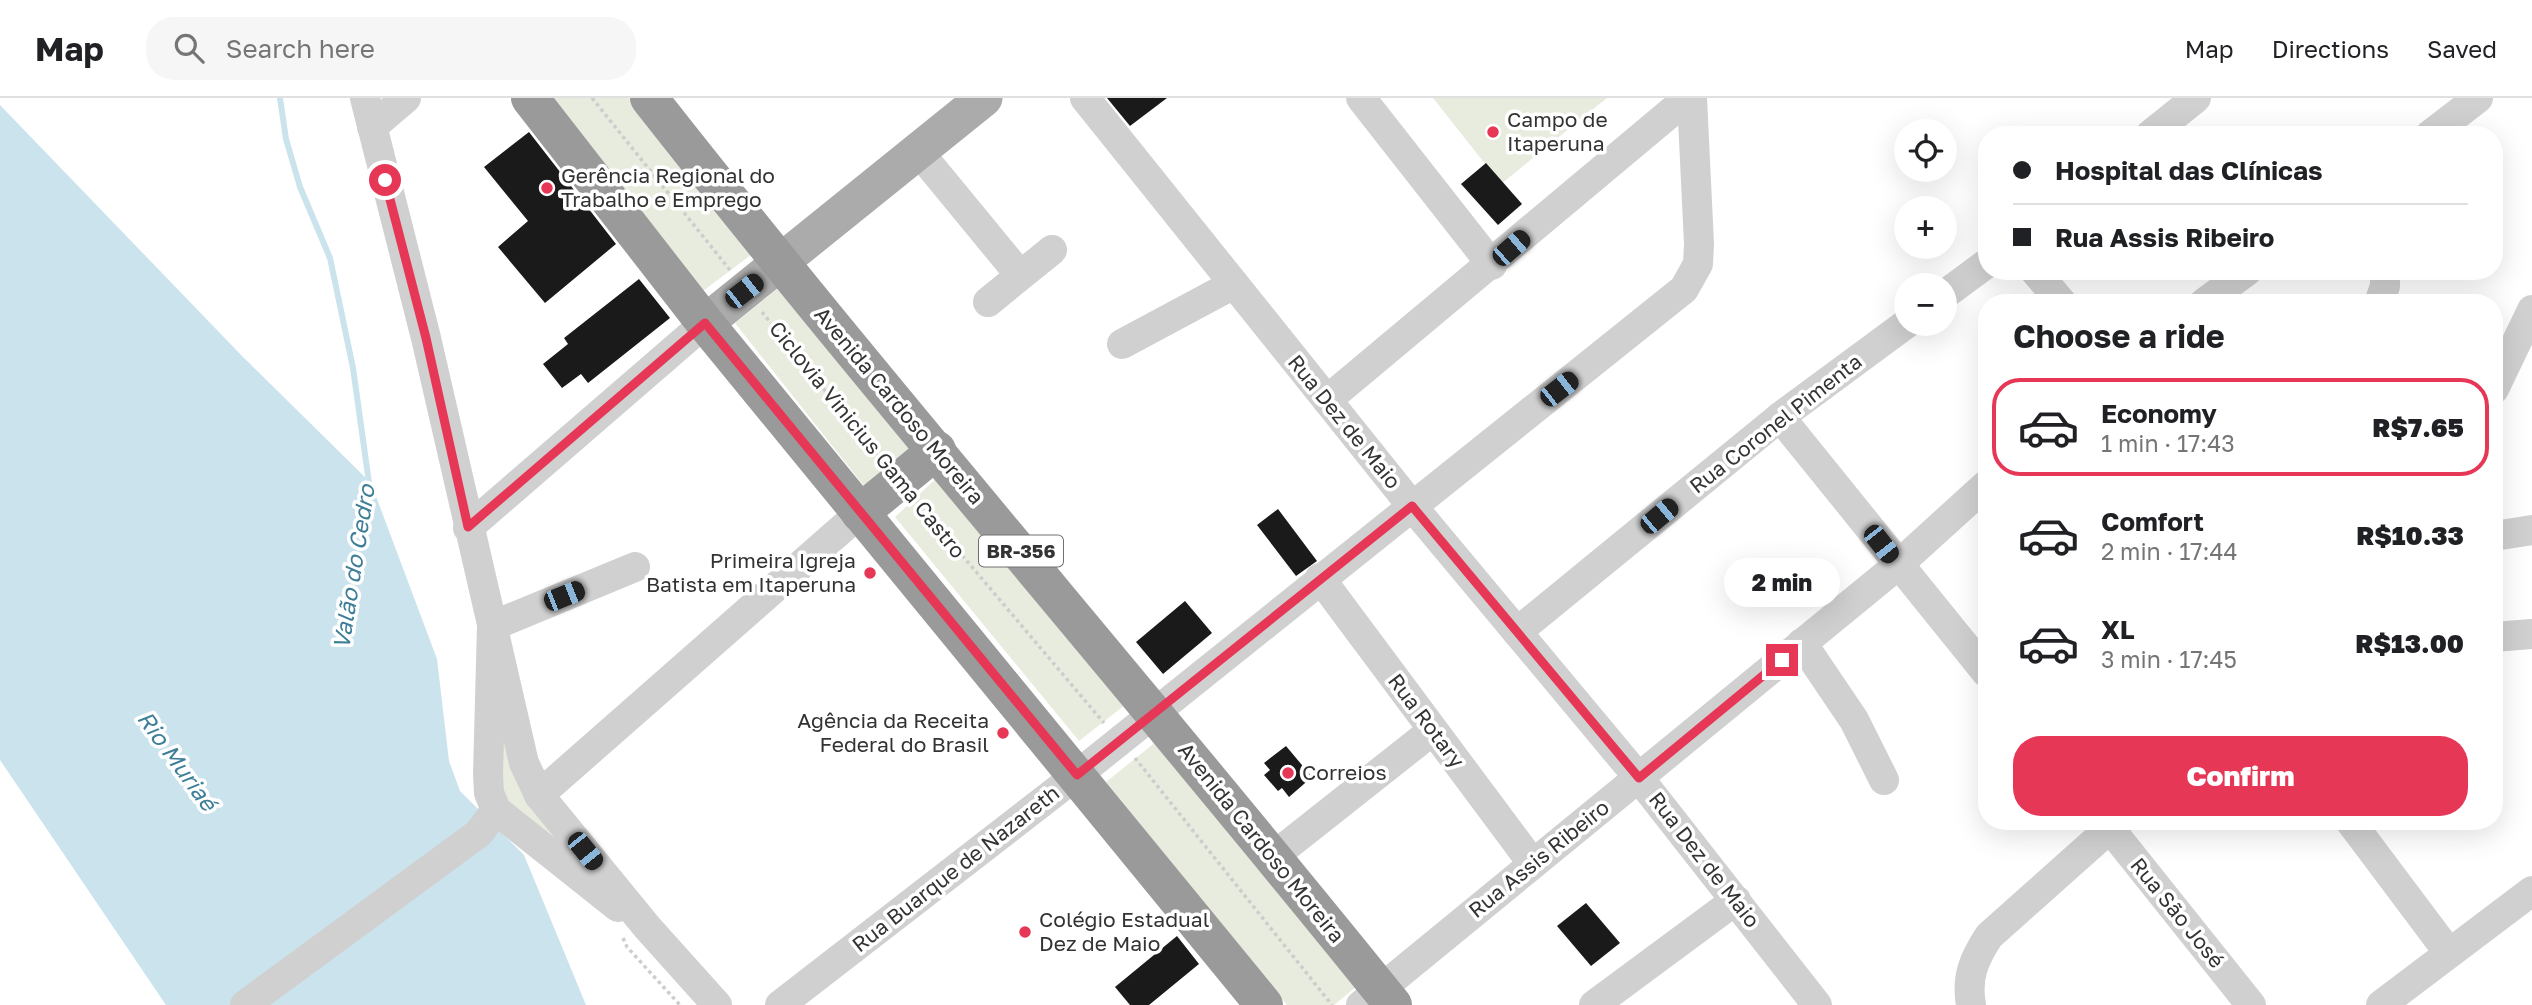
<!DOCTYPE html>
<meta charset="utf-8">
<style>
body{margin:0;font-family:"Golos Text",sans-serif;background:#f6f6f6;color:#202124;height:100vh;display:flex;flex-direction:column;font-size:26px;white-space:nowrap}
*{box-sizing:border-box;margin:0}
p{font-size:23px;color:#757577}
.icon{flex:none;width:38px;height:38px;fill:none;stroke:currentColor;stroke-width:2;stroke-linecap:round;stroke-linejoin:round}
.map{position:relative;flex:1;overflow:hidden}
.sheet{position:absolute;left:1978px;top:196px;width:525px;height:536px;display:flex;flex-direction:column;background:#fff;border-radius:28px;box-shadow:0 7px 28px #0002}
.sheet>*{flex:none}
.guide{position:absolute;left:1978px;top:28px;width:525px;height:154px;border-radius:28px;box-shadow:0 7px 28px #0002;display:grid;align-content:center;height:154px;padding:0 35px;background:#fff}
.fabs{position:absolute;left:1894px;top:21px;display:grid;gap:14px}
.fabs a{display:grid;place-items:center;width:63px;height:63px;border-radius:50%;background:#fff;box-shadow:0 7px 28px #0002;font-size:35px}
.end{position:absolute;width:32px;height:32px;margin:-16px;border:9px solid #e73756;background:#fff;box-shadow:0 0 0 4px #fff}
.from{border-radius:50%}
.bubble{position:absolute;height:49px;border-radius:24px;background:#fff;box-shadow:0 7px 28px #0002;font-size:23px;font-weight:800;line-height:49px;text-align:center}
.car{position:absolute;width:21px;height:42px;margin:-21px -10px;border-radius:9px;box-shadow:0 0 5px 2px #0007;background:linear-gradient(#222 24%,#8ab4d8 0 40%,#222 0 76%,#8ab4d8 0 86%,#222 0)}
.guide b{display:flex;align-items:center;gap:24px;height:66px;font-size:26px}
.guide b+b{border-top:2px solid #e0e0e0}
.guide i{width:18px;height:18px;background:#202124}
ul{padding:0;list-style:none}
li{display:flex;align-items:center;gap:21px;height:98px;margin:0 14px 10px;padding:0 21px;border:4px solid transparent;border-radius:28px}
li div{flex:1}
li b{display:block;font-size:26px}
li em{font-style:normal;font-weight:800}
li.on{border-color:#e73756}
li>.icon{width:63px;height:63px;stroke-width:1.5}
h2{padding:0 35px;font-size:32px;line-height:84px}
.primary-button{display:flex;gap:14px;margin-top:auto;padding:14px 35px}
.primary-button a{flex:1;height:80px;border-radius:28px;background:#e73756;color:#fff;font-size:28px;font-weight:800;line-height:80px;text-align:center}
header{display:flex;align-items:center;gap:42px;box-sizing:border-box;height:98px;padding:0 35px;background:#fff;border-bottom:2px solid #e0e0e0}
header strong{font-size:33px}
nav{display:flex;gap:38px;margin-inline-start:auto;font-size:24px}
.search{width:490px;height:63px;background:#f6f6f6;display:flex;align-items:center;gap:18px;box-sizing:border-box;padding:0 24px;border-radius:28px;color:#757577;font-size:26px}
.map>svg:first-child{display:block}
.green{fill:#e7ecde}
.water{fill:#cbe3ec}
.lines{fill:none;stroke-linecap:round;stroke-linejoin:round}
.stream{stroke:#cbe3ec;stroke-width:6}
.building{fill:#1a1a1a}
.path{stroke:#cdcdcd;stroke-width:3.5;stroke-dasharray:3.5 3.5;stroke-linecap:butt}
.minor{stroke:#d0d0d0;stroke-width:30}
.major{stroke:#ababab;stroke-width:37}
.highway{stroke:#9a9a9a;stroke-width:38}
.route{stroke:#e73756;stroke-width:9}
.poi-dot{fill:#e73756;stroke:#fff;stroke-width:2.5}
.labels{text-anchor:middle;stroke-width:7;stroke-linejoin:round;paint-order:stroke}
.shield{fill:#fff;stroke:#707070;stroke-width:2}
.shield-label{font-size:19px;font-weight:bold;fill:#333}
.poi-label{font-size:21px;fill:#333;stroke:#fff;text-anchor:start}
.street-label{font-size:21px;fill:#333;stroke:#fff}
.water-label{font-size:23px;font-style:italic;fill:#3e7e97;stroke:#fff}
</style>
<header>
<strong>Map</strong>
<div class="search"><svg class="icon" aria-label="search" viewBox="0 0 24 24"><circle cx="10" cy="10" r="6"/><path d="M15 15l6 6"/></svg>Search here</div>
<nav><a>Map</a><a>Directions</a><a>Saved</a></nav>
</header>
<div class="map">
<svg width="2532" height="907" viewBox="0 0 2532 907">
<rect width="100%" height="100%" fill="#fff"/>
<g class="green">
<path d="M 551,0 L 629,0 L 756,153 L 703,193 Z"/>
<path d="M 1433,0 L 1607,0 L 1501,86 Z"/>
<path d="M 781,188 L 912,354 L 868,393 L 735,225 Z"/>
<path d="M 941,376 L 1130,603 L 1079,643 L 895,419 Z"/>
<path d="M 499,590 L 593,777 L 513,712 L 501,693 Z"/>
<path d="M 1157,643 L 1356,889 L 1334,907 L 1287,907 L 1106,684 Z"/>
</g>
<path class="water" d="M 0,7 L 243,259 L 371,385 L 437,561 L 449,663 L 460,693 L 524,757 L 586,907 L 166,907 L 0,662 Z"/>
<g class="lines">
<path class="stream" d="M 280,0 L 286,41 L 300,89 L 330,160 L 353,270 L 370,392"/>
</g>
<g class="building">
<path d="M 1107,0 L 1167,0 L 1130,28 Z"/>
<path d="M 529,34 L 616,146 L 545,205 L 498,149 L 528,123 L 484,69 Z"/>
<path d="M 1486,65 L 1522,106 L 1498,127 L 1461,86 Z"/>
<path d="M 639,181 L 670,220 L 588,285 L 581,276 L 562,290 L 543,266 L 568,246 L 564,240 Z"/>
<path d="M 1278,411 L 1317,463 L 1296,478 L 1257,427 Z"/>
<path d="M 1185,503 L 1212,535 L 1163,576 L 1136,544 Z"/>
<path d="M 1286,648 L 1312,679 L 1289,699 L 1282,690 L 1278,693 L 1264,677 L 1270,672 L 1264,665 Z"/>
<path d="M 1586,805 L 1620,845 L 1591,868 L 1557,828 Z"/>
<path d="M 1177,838 L 1199,866 L 1149,907 L 1130,907 L 1115,889 Z"/>
</g>
<g class="lines">
<g class="path">
<path d="M 592,0 L 730,172"/>
<path d="M 762,214 L 880,361"/>
<path d="M 917,404 L 1104,625"/>
<path d="M 1135,660 L 1332,907"/>
<path d="M 623,840 L 627,849 L 680,907"/>
</g>
<g class="minor">
<path d="M 365,0 L 426,240 L 524,665 L 539,697 L 647,829 L 717,907"/>
<path d="M 1085,0 L 1412,408 L 1639,680 L 1817,907"/>
<path d="M 1361,0 L 1492,167"/>
<path d="M 372,29 L 406,0"/>
<path d="M 2150,37 L 2196,0"/>
<path d="M 2430,37 L 2478,0"/>
<path d="M 918,53 L 1020,177"/>
<path d="M 2035,173 L 2062,205"/>
<path d="M 1944,197 L 1986,166"/>
<path d="M 988,204 L 1052,152"/>
<path d="M 2204,205 L 2247,173"/>
<path d="M 2379,205 L 2385,188 L 2385,173"/>
<path d="M 1122,246 L 1234,186"/>
<path d="M 2494,291 L 2532,212"/>
<path d="M 1327,302 L 1688,0"/>
<path d="M 1780,319 L 1986,574"/>
<path d="M 468,430 L 705,225"/>
<path d="M 2494,438 L 2532,432"/>
<path d="M 1320,480 L 1533,766"/>
<path d="M 1517,534 L 1780,319 L 1906,226"/>
<path d="M 2494,539 L 2532,536"/>
<path d="M 1802,545 L 1854,622 L 1884,682"/>
<path d="M 539,697 L 860,415"/>
<path d="M 2104,723 L 2251,907"/>
<path d="M 2350,723 L 2449,855"/>
<path d="M 1274,758 L 1432,633"/>
<path d="M 618,809 L 496,712 L 489,695 L 488,676 L 492,528 L 635,469"/>
<path d="M 245,907 L 479,735 L 496,712"/>
<path d="M 780,907 L 1077,677 L 1684,191 L 1698,166 L 1699,146 L 1692,0"/>
<path d="M 1361,907 L 1898,467 L 1986,387"/>
<path d="M 1594,907 L 1736,802"/>
<path d="M 1971,907 C 1966,879 1974,861 1989,838 L 2118,723"/>
<path d="M 2381,907 L 2532,793"/>
</g>
<path class="major" d="M 705,225 L 984,0"/>
<g class="highway">
<path d="M 530,0 L 705,225 L 1264,907"/>
<path d="M 649,0 C 890,307 1148,602 1393,907"/>
<path d="M 860,415 L 937,352"/>
</g>
</g>
<g class="lines">
<path class="route" d="M 385,82 L 426,240 L 468,429 L 705,225 L 1077,677 L 1412,408 L 1639,680 L 1782,562"/>
</g>
<g class="poi-dot">
<circle cx="1493" cy="34" r="7"/>
<circle cx="547" cy="90" r="7"/>
<circle cx="870" cy="475" r="7"/>
<circle cx="1003" cy="635" r="7"/>
<circle cx="1288" cy="675" r="7"/>
<circle cx="1025" cy="834" r="7"/>
</g>
<g class="labels">
<rect class="shield" x="979" y="437.5" width="84" height="31" rx="5"/>
<g class="shield-label">
<text x="1021" y="460">BR-356</text>
</g>
<g class="poi-label">
<text x="1507" y="29">Campo de<tspan x="1507" dy="24">Itaperuna</tspan></text>
<text x="561" y="85">Gerência Regional do<tspan x="561" dy="24">Trabalho e Emprego</tspan></text>
<text x="856" y="470" text-anchor="end">Primeira Igreja<tspan x="856" dy="24">Batista em Itaperuna</tspan></text>
<text x="989" y="630" text-anchor="end">Agência da Receita<tspan x="989" dy="24">Federal do Brasil</tspan></text>
<text x="1302" y="682">Correios</text>
<text x="1039" y="829">Colégio Estadual<tspan x="1039" dy="24">Dez de Maio</tspan></text>
</g>
<g class="street-label">
<text transform="translate(899 308) rotate(50)" y="7">Avenida Cardoso Moreira</text>
<text transform="translate(1344 324) rotate(51)" y="7">Rua Dez de Maio</text>
<text transform="translate(1776 326) rotate(-38)" y="7">Rua Coronel Pimenta</text>
<text transform="translate(867 342) rotate(51)" y="7">Ciclovia Vinicius Gama Castro</text>
<text transform="translate(1426 623) rotate(53)" y="7">Rua Rotary</text>
<text transform="translate(1261 745) rotate(51)" y="7">Avenida Cardoso Moreira</text>
<text transform="translate(1539 761) rotate(-39)" y="7">Rua Assis Ribeiro</text>
<text transform="translate(1704 762) rotate(52)" y="7">Rua Dez de Maio</text>
<text transform="translate(956 771) rotate(-38)" y="7">Rua Buarque de Nazareth</text>
<text transform="translate(2177 815) rotate(51)" y="7">Rua São José</text>
</g>
<g class="water-label">
<text transform="translate(354 469) rotate(-81)" y="8">Valão do Cedro</text>
<text transform="translate(177 663) rotate(54)" y="8">Rio Muriaé</text>
</g>
</g>
</svg>
<div class="fabs">
<a><svg class="icon" aria-label="locate" viewBox="0 0 24 24"><circle cx="12" cy="12" r="6"/><path d="M12 2v4M12 18v4M2 12h4M18 12h4"/></svg></a>
<a>+</a>
<a>−</a>
</div>
<i class="end from" style="left:385px;top:82px"></i>
<i class="end" style="left:1782px;top:562px"></i>
<div class="bubble" style="left:1724px;top:460px;width:116px">2 min</div>
<i class="car" style="left:1511px;top:150px;rotate:49deg"></i>
<i class="car" style="left:744px;top:193px;rotate:52deg"></i>
<i class="car" style="left:1559px;top:291px;rotate:52deg"></i>
<i class="car" style="left:1659px;top:418px;rotate:50deg"></i>
<i class="car" style="left:1881px;top:446px;rotate:142deg"></i>
<i class="car" style="left:564px;top:498px;rotate:68deg"></i>
<i class="car" style="left:585px;top:753px;rotate:141deg"></i>
<div class="guide">
<b><i class="from"></i>Hospital das Clínicas</b>
<b><i></i>Rua Assis Ribeiro</b>
</div>
<section class="sheet">
<h2>Choose a ride</h2>
<ul>
<li class="on"><svg class="icon" aria-label="car" viewBox="0 0 24 24"><path d="M5 17H2v-5l4-1 3-4h7l3 4 3 1v5h-3M9 17h6M6 11h13"/><circle cx="7" cy="17" r="2"/><circle cx="17" cy="17" r="2"/></svg><div><b>Economy</b><p>1 min · 17:43</p></div><em>R$7.65</em></li>
<li><svg class="icon" aria-label="car" viewBox="0 0 24 24"><path d="M5 17H2v-5l4-1 3-4h7l3 4 3 1v5h-3M9 17h6M6 11h13"/><circle cx="7" cy="17" r="2"/><circle cx="17" cy="17" r="2"/></svg><div><b>Comfort</b><p>2 min · 17:44</p></div><em>R$10.33</em></li>
<li><svg class="icon" aria-label="car" viewBox="0 0 24 24"><path d="M5 17H2v-5l4-1 3-4h7l3 4 3 1v5h-3M9 17h6M6 11h13"/><circle cx="7" cy="17" r="2"/><circle cx="17" cy="17" r="2"/></svg><div><b>XL</b><p>3 min · 17:45</p></div><em>R$13.00</em></li>
</ul>
<div class="primary-button"><a>Confirm</a></div>
</section>
</div>
